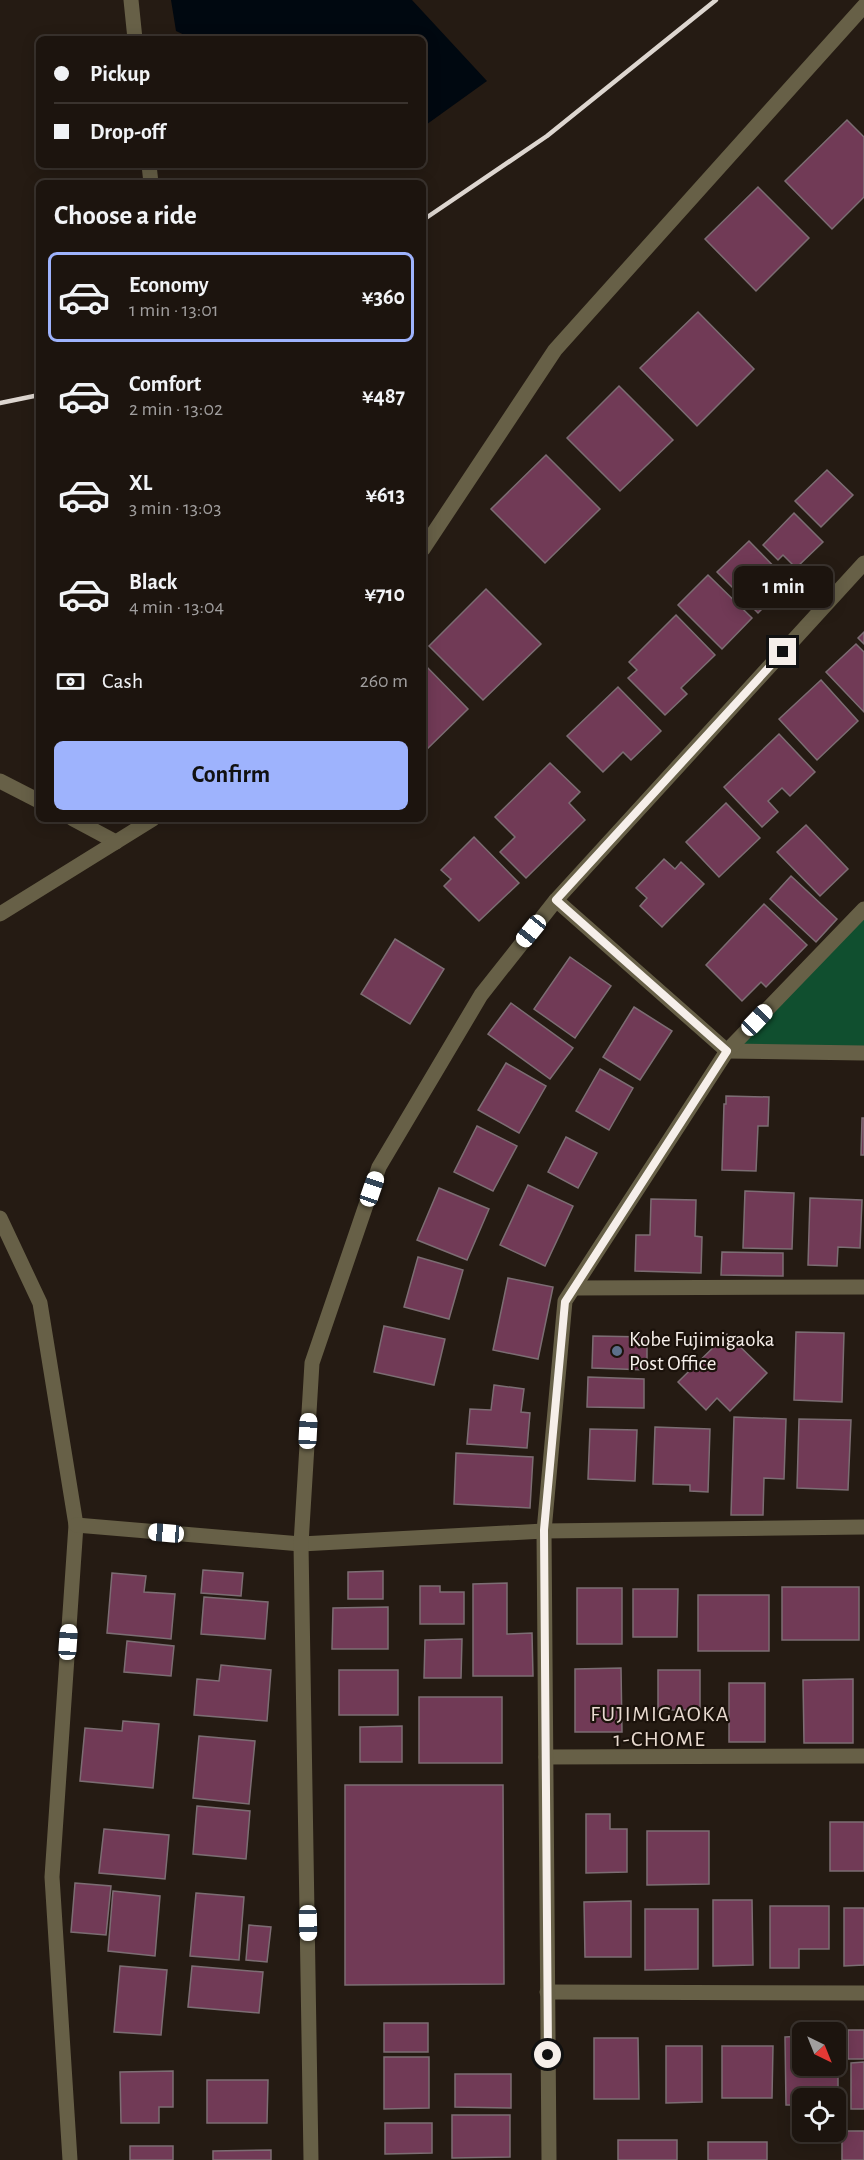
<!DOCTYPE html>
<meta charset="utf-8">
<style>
body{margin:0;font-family:"Alegreya Sans",sans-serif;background:#29211c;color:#f1f3f6;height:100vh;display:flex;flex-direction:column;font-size:22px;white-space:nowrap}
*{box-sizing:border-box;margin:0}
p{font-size:20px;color:#a09e9e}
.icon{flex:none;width:33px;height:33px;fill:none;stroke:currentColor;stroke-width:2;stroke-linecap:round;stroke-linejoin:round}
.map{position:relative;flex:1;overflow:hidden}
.sheet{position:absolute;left:36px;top:180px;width:390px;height:642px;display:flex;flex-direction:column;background:#1c140e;border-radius:9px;box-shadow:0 3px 15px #0003,0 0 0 2px #3a332e}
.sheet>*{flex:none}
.top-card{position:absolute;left:36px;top:36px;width:390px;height:132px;border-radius:9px;box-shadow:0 3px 15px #0003,0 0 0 2px #3a332e;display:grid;align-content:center;height:132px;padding:0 18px;background:#1c140e}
.needle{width:39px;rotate:137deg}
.controls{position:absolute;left:792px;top:2022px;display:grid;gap:12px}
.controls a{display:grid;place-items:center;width:54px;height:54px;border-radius:9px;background:#1c140e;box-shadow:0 3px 15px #0003,0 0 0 2px #3a332e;font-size:30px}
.end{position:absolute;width:27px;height:27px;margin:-14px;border:8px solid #f6efea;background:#111;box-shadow:0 0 0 3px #111}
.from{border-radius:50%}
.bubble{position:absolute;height:42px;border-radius:9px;background:#1c140e;box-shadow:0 3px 15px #0003,0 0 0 2px #3a332e;font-size:20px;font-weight:700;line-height:42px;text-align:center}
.car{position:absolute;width:18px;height:36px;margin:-18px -9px;border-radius:8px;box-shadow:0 0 4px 2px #0007;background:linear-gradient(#fff 24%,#345 0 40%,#fff 0 76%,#345 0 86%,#fff 0)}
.top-card b{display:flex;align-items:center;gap:21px;height:57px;font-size:22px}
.top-card b+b{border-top:2px solid #3a332e}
.top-card i{width:15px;height:15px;background:#f1f3f6}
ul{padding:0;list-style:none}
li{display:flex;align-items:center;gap:18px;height:90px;margin:0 12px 9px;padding:0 6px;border:3px solid transparent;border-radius:9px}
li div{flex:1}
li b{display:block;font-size:22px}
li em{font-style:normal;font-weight:700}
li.selected{border-color:#9eb3fd}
li>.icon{width:54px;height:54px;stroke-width:1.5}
h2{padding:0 18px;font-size:27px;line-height:72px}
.pay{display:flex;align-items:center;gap:15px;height:66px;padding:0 18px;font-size:22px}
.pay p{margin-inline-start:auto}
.cta{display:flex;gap:12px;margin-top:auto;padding:12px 18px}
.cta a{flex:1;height:69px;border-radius:9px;background:#9eb3fd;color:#111;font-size:24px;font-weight:700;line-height:69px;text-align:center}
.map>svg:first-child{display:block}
.green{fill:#104f2f}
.water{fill:#000810}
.building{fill:#713a56;stroke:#7c6d73;stroke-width:1.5}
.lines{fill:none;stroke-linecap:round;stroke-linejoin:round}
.street{stroke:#676047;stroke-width:15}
.rail{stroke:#ddd6d0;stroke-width:4.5}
.route{stroke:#f6efea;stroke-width:8}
.service-dot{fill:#5c6f8a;stroke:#1b120b;stroke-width:2}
.labels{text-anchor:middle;stroke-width:4.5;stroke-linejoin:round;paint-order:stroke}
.poi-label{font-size:21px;fill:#f6efea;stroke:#1b120b;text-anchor:start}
.neighbourhood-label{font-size:22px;letter-spacing:1.5px;fill:#e9dbd1;stroke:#1b120b}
</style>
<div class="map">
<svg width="864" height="2160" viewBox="0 0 864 2160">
<rect width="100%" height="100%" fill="#251b13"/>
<path class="green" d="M 864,909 L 864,1053 L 727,1051 Z"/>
<path class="water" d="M 171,0 L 412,0 L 487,81 L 423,127 L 423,39 L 193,39 L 176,31 Z"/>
<g class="building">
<path d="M 847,120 L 864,137 L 864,197 L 832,229 L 785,181 Z"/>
<path d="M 758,187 L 809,238 L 756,291 L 705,239 Z"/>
<path d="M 698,312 L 754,369 L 697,426 L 640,368 Z"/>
<path d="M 619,386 L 673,440 L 620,491 L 567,438 Z"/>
<path d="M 546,455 L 600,509 L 545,563 L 491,509 Z"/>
<path d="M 827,470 L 853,495 L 821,527 L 795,501 Z"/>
<path d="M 794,513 L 823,542 L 796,568 L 783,555 L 778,560 L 763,545 Z"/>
<path d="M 749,541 L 789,582 L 758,613 L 717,572 Z"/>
<path d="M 708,575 L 752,618 L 722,649 L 678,605 Z"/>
<path d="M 486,589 L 541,644 L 483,700 L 429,646 Z"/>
<path d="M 676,615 L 715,655 L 681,688 L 687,694 L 665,715 L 628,678 L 637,670 L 629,662 Z"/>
<path d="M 864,632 L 864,644 L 858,638 Z"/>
<path d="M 856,644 L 864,652 L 864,712 L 826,672 Z"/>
<path d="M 423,663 L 468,709 L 423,753 Z"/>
<path d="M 821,680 L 858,721 L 817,760 L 779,719 Z"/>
<path d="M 618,687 L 661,731 L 631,760 L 623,752 L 603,772 L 567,736 Z"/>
<path d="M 779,734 L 815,772 L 790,796 L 782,788 L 768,801 L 778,812 L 762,827 L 724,787 Z"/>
<path d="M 550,763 L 580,792 L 569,803 L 585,820 L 526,878 L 500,852 L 515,837 L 495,817 Z"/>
<path d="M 726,803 L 760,838 L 719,877 L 686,842 Z"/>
<path d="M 806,825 L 848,869 L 820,896 L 777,852 Z"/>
<path d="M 474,837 L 519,883 L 479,921 L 444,886 L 451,879 L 441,870 Z"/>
<path d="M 664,859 L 675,869 L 681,862 L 704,884 L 662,927 L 640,906 L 647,898 L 636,888 Z"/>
<path d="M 791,876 L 837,919 L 816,942 L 770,899 Z"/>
<path d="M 764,904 L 807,945 L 766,987 L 761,982 L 742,1001 L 706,965 Z"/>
<path d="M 395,939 L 444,969 L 410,1024 L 361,994 Z"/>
<path d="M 570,957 L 611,986 L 575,1038 L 534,1009 Z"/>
<path d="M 511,1003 L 573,1048 L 550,1079 L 488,1034 Z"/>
<path d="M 634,1007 L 672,1031 L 640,1080 L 603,1057 Z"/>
<path d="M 506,1063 L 546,1086 L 519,1133 L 478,1110 Z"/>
<path d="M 600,1069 L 633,1088 L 609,1130 L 576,1111 Z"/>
<path d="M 726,1096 L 769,1097 L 768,1126 L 758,1126 L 756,1171 L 722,1170 L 724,1104 L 726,1104 Z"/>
<path d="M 862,1118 L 864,1118 L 864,1155 L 861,1155 Z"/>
<path d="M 477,1126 L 517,1146 L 493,1191 L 454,1172 Z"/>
<path d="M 566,1137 L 597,1153 L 578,1188 L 548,1172 Z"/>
<path d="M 528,1185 L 573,1206 L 545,1266 L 500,1245 Z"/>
<path d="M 439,1188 L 489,1209 L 467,1260 L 417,1240 Z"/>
<path d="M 745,1191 L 794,1193 L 792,1249 L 743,1248 Z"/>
<path d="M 810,1198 L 862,1200 L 860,1248 L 838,1247 L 837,1266 L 808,1265 Z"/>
<path d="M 651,1199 L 696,1200 L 695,1236 L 702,1237 L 701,1273 L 635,1271 L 636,1235 L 650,1235 Z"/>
<path d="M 722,1252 L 783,1253 L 783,1276 L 721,1275 Z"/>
<path d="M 418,1257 L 463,1270 L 449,1319 L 404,1307 Z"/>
<path d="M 508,1278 L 553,1287 L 538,1359 L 493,1350 Z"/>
<path d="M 384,1326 L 445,1339 L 434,1385 L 374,1372 Z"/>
<path d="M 796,1332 L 844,1333 L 842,1402 L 794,1400 Z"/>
<path d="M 727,1334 L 767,1373 L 730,1411 L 717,1398 L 706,1410 L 678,1382 Z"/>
<path d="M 593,1336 L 647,1337 L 647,1370 L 592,1368 Z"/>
<path d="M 588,1377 L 644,1379 L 644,1408 L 587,1407 Z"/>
<path d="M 494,1385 L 524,1389 L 521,1412 L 530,1413 L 527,1448 L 467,1444 L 470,1409 L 491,1410 Z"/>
<path d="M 734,1417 L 786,1419 L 784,1479 L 764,1478 L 763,1515 L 731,1515 Z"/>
<path d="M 799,1419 L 851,1420 L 848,1490 L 797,1488 Z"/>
<path d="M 655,1427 L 710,1429 L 708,1492 L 690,1491 L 690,1485 L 653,1484 Z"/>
<path d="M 590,1429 L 637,1430 L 635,1481 L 588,1479 Z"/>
<path d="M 456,1453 L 533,1457 L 530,1508 L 454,1504 Z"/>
<path d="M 203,1570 L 243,1573 L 241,1596 L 201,1593 Z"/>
<path d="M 383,1571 L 383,1599 L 348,1599 L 348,1572 Z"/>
<path d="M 112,1573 L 146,1576 L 144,1592 L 175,1594 L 171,1639 L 107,1633 Z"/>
<path d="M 507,1583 L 507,1634 L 532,1633 L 533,1676 L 473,1676 L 473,1584 Z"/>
<path d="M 420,1586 L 440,1586 L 440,1592 L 464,1592 L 464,1624 L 420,1624 Z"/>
<rect x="782" y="1587" width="77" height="53"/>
<rect x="577" y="1588" width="45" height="56"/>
<path d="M 633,1589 L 678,1589 L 677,1637 L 633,1637 Z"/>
<rect x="698" y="1595" width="71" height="56"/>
<path d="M 204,1597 L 268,1602 L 265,1639 L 201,1634 Z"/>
<path d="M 388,1607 L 388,1649 L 332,1649 L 333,1608 Z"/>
<path d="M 462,1639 L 461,1678 L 424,1678 L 425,1640 Z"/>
<path d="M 127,1641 L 174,1646 L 171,1676 L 124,1672 Z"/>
<path d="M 221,1665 L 271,1670 L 267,1721 L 194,1715 L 197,1679 L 219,1681 Z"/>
<path d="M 621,1668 L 622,1732 L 575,1732 L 575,1669 Z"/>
<rect x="339" y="1670" width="59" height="45"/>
<rect x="658" y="1670" width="42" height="40"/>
<path d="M 853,1679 L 853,1743 L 804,1743 L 803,1680 Z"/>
<rect x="729" y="1683" width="36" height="59"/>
<rect x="419" y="1697" width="83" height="66"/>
<path d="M 123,1721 L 159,1724 L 153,1788 L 80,1781 L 85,1728 L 122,1731 Z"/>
<path d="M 402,1726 L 402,1762 L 360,1762 L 360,1727 Z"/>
<path d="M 199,1736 L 255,1741 L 249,1804 L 193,1798 Z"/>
<path d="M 345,1785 L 503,1785 L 504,1984 L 345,1985 Z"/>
<path d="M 197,1806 L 250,1811 L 246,1859 L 193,1854 Z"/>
<path d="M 586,1814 L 610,1814 L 610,1829 L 627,1829 L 627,1872 L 586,1873 Z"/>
<rect x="830" y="1822" width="34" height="49"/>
<path d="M 104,1829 L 169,1835 L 165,1879 L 99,1873 Z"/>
<path d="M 647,1831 L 709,1831 L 709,1884 L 647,1885 Z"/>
<path d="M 75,1883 L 111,1886 L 106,1935 L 71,1932 Z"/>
<path d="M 113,1891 L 160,1896 L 155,1956 L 108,1951 Z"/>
<path d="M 196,1893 L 244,1897 L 239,1960 L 190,1956 Z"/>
<path d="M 713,1900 L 752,1900 L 753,1965 L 713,1966 Z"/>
<path d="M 631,1901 L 631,1957 L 585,1957 L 584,1902 Z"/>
<path d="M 770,1906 L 829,1906 L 829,1949 L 799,1949 L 799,1968 L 770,1968 Z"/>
<path d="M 844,1908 L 864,1908 L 864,1965 L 844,1966 Z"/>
<path d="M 645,1909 L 698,1909 L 698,1969 L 645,1970 Z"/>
<path d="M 249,1925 L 271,1927 L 267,1962 L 246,1960 Z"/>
<path d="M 120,1966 L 167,1970 L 161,2035 L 114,2032 Z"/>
<path d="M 192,1966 L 263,1972 L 259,2013 L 188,2007 Z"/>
<rect x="384" y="2023" width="44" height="29"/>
<rect x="848" y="2030" width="16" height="29"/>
<path d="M 802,2036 L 802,2066 L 836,2066 L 836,2036 L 838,2036 L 838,2105 L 836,2105 L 836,2098 L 802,2098 L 802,2105 L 786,2105 L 785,2037 Z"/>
<path d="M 594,2038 L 638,2038 L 639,2099 L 594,2099 Z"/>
<path d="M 666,2046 L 702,2046 L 702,2102 L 666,2103 Z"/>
<path d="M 722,2046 L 773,2046 L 772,2098 L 722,2098 Z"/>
<path d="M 384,2057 L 429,2057 L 429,2108 L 384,2109 Z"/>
<path d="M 864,2062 L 864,2109 L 851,2109 L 851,2063 Z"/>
<path d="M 173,2071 L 173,2107 L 159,2107 L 159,2123 L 121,2123 L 120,2072 Z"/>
<path d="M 455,2074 L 511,2074 L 511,2108 L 455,2107 Z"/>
<path d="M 207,2080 L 268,2080 L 267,2123 L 207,2123 Z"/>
<path d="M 452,2115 L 510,2115 L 510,2157 L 452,2158 Z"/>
<path d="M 385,2123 L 432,2123 L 432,2153 L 385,2154 Z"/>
<rect x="842" y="2131" width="22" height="29"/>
<rect x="618" y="2140" width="59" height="20"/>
<rect x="708" y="2142" width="59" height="18"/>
<rect x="130" y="2146" width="43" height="14"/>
<path d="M 271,2150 L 271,2160 L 213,2160 L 213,2151 Z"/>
</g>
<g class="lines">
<g class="street">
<path d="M 131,0 L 135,39"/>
<path d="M 149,165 L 151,183"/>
<path d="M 423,549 L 555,350 L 864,6"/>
<path d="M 0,781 L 39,801"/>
<path d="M 73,819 L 116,842"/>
<path d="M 556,900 L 727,1051 L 864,1053"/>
<path d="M 0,914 L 153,819"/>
<path d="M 0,1218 L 40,1303 L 76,1525 L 52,1877 L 70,2160"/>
<path d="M 574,1288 L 864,1287"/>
<path d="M 76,1525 L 301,1544 L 544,1531 L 864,1527"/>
<path d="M 546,1757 L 864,1756"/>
<path d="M 547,1992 L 864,1993"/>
<path d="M 311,2160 L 301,1544 L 312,1363 L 379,1167 L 481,995 L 556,900 L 864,563"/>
<path d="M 549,2160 L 544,1531 L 565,1301 L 727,1051 L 864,909"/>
</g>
<g class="rail">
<path d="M 423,220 L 547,136 L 716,0"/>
<path d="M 0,403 L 39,395"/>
</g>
</g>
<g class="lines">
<path class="route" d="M 548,2055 L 544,1530 L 565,1302 L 727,1051 L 556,900 L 783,652"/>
</g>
<circle class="service-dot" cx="617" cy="1351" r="6"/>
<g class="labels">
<g class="poi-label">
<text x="629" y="1346">Kobe Fujimigaoka<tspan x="629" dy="24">Post Office</tspan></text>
</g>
<g class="neighbourhood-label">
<text x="660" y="1721">FUJIMIGAOKA<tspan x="660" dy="25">1-CHOME</tspan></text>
</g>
</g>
</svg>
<div class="controls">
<a><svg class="needle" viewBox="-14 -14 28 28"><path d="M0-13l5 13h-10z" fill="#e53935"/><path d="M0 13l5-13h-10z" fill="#a09e9e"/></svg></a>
<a><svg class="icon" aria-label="locate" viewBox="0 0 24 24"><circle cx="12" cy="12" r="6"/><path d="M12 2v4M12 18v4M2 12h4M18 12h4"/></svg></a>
</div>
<i class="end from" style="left:548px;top:2055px"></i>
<i class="end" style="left:783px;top:652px"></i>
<div class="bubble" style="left:734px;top:566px;width:99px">1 min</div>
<i class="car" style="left:531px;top:931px;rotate:219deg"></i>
<i class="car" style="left:757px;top:1020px;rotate:44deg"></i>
<i class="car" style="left:372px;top:1189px;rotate:19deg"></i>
<i class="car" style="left:308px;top:1431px;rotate:3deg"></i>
<i class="car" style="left:166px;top:1533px;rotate:275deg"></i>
<i class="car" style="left:68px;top:1642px;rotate:4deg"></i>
<i class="car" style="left:308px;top:1923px;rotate:179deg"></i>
<div class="top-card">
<b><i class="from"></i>Pickup</b>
<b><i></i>Drop-off</b>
</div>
<section class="sheet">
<h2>Choose a ride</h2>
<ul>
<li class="selected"><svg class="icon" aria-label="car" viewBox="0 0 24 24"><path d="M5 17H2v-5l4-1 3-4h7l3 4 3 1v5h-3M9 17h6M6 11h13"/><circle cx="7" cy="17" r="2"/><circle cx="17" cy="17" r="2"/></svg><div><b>Economy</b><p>1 min · 13:01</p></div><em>¥360</em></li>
<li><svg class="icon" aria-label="car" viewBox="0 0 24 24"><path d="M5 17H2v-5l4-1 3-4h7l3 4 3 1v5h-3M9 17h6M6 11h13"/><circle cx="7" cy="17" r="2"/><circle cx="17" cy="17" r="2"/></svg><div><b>Comfort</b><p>2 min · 13:02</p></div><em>¥487</em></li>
<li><svg class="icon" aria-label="car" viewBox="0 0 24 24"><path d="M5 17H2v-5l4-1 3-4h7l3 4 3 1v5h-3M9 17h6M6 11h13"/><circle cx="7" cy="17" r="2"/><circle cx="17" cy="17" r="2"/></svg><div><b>XL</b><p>3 min · 13:03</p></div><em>¥613</em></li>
<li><svg class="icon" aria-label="car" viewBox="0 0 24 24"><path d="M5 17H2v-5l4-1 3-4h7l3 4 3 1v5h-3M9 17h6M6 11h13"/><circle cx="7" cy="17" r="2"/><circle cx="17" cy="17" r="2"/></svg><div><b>Black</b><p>4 min · 13:04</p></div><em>¥710</em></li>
</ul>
<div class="pay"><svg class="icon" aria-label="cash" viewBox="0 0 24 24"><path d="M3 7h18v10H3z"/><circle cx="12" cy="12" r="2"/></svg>Cash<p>260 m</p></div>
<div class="cta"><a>Confirm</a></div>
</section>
</div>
